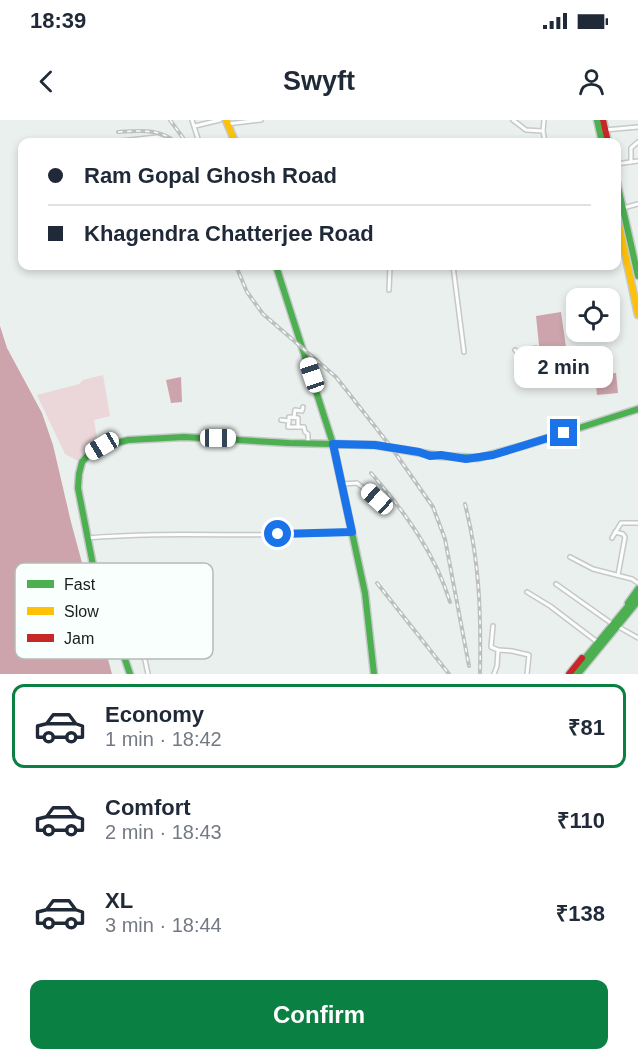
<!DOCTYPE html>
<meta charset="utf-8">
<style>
body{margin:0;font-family:Arial,sans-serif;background:#f6f6f7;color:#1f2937;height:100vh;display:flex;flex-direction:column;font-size:22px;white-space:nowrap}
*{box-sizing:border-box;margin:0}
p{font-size:20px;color:#747a83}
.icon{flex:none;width:33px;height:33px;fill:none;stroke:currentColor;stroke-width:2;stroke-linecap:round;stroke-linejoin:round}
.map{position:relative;height:554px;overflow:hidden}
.sheet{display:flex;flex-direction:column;background:#fff;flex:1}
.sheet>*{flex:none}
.banner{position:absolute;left:18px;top:18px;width:603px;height:132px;border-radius:12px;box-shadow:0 3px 9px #0003;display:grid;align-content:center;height:132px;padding:0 30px;background:#fff}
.controls{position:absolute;left:566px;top:168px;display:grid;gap:12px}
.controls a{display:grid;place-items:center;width:54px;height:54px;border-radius:12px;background:#fff;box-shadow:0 3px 9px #0003;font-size:30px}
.end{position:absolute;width:27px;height:27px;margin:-14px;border:8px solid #1a73e8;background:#fff;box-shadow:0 0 0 3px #fff}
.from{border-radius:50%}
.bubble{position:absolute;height:42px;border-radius:12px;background:#fff;box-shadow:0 3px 9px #0003;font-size:20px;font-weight:600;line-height:42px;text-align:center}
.car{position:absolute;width:18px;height:36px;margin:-18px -9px;border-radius:8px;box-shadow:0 0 4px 2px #0007;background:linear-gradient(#fff 24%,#345 0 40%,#fff 0 76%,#345 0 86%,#fff 0)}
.banner b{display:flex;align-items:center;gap:21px;height:57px;font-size:22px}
.banner b+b{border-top:2px solid #e0e1e3}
.banner i{width:15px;height:15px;background:#1f2937}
ul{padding:10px 0 0;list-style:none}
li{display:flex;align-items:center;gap:18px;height:84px;margin:0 12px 9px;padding:0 18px;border:3px solid transparent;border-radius:12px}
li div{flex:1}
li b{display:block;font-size:22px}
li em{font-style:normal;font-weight:600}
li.selected{border-color:#0b8043}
li>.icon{width:54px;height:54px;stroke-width:1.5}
.action{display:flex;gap:12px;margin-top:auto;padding:12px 30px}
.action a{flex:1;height:69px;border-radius:12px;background:#0b8043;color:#fff;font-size:24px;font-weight:600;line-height:69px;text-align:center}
.status{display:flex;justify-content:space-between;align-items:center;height:42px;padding:0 30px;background:#fff;direction:ltr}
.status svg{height:16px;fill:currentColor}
header{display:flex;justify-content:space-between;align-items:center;height:78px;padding:0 30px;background:#fff;font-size:27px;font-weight:600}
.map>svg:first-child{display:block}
.green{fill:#ebd7d9}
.water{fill:#cda4ab}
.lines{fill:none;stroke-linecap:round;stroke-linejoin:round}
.street-casing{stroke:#c5c9c8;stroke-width:6}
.fast-casing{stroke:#c5c9c8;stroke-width:9}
.slow-casing{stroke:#c5c9c8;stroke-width:9}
.jam-casing{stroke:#c5c9c8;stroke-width:9}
.street{stroke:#fcfdfc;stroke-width:3}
.fast{stroke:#4caf50;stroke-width:6}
.slow{stroke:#ffc107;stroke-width:6}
.jam{stroke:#c62828;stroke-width:6}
.rail-casing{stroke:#bec0bf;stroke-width:4}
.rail{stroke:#f8fffc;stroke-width:1.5;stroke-dasharray:4.5;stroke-linecap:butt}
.route{stroke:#1a73e8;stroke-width:8}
.key{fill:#f8fffc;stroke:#b5bbb9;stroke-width:1.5}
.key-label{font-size:16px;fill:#191d1c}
</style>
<div class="status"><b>18:39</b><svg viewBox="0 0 49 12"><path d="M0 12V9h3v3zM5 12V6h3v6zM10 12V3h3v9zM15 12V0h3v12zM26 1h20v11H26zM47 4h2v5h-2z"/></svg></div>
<header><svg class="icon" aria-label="back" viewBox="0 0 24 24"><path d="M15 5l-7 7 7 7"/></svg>Swyft<svg class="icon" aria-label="person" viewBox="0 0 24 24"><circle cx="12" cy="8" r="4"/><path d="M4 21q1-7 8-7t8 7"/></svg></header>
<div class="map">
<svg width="638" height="554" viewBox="0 0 638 554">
<rect width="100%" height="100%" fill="#eaf0ee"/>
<path class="green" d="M 103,255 L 110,296 L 94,300 L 98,324 L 85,333 L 80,342 L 65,334 L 37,275 L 79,264 L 83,260 Z"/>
<g class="water">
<path d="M 561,192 L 568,241 L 541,245 L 536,196 Z"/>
<path d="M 0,206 L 7,228 L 42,293 L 53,325 L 71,402 L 112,554 L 0,554 Z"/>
<path d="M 616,253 L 618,273 L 597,275 L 595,255 Z"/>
<path d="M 181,257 L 182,282 L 171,283 L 166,260 Z"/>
</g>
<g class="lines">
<g class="street-casing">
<g id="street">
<path d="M 192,0 L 199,22"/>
<path d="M 513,0 L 526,10 L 543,11 L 545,22"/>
<path d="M 227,4 L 261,0"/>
<path d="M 195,6 L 220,0"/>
<path d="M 605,10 L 638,7"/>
<path d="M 543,11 L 544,0"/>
<path d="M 111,22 L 157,17 L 170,22"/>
<path d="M 631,42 L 631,28 L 638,22"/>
<path d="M 616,44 L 638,41"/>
<path d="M 623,88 L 638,84"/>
<path d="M 453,146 L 464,232"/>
<path d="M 389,170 L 390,146"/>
<path d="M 515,230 L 517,232 L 536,228 L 538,232 L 539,248 L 542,250 L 575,249"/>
<path d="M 294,297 L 295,290 L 302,291 L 303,287"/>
<path d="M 281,300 L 289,301 L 288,307 L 304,307 L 305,312 L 308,314 L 308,323"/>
<path d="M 289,301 L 289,297 L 298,298 L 298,307"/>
<path d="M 342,364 L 357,363 L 377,379"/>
<path d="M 615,412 L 623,414 L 625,417 L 618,455"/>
<path d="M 87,418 C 175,410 264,419 352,412"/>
<path d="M 612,418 L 621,403 L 638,403"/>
<path d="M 570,437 L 593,449 L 632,459 L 638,463"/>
<path d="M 556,464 L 611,503"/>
<path d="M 527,472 L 550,486 L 596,521"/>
<path d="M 124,485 L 133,507 L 133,517 L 145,540 L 148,554"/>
<path d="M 493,506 L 491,527 L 498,530"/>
<path d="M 617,506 L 638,518"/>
<path d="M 494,554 L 497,546 L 498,530 L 512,531 L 529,535 L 527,554"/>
</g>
</g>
<g class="fast-casing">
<g id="fast">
<path d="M 597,0 L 602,22"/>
<path d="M 616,58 L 638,156"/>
<path d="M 276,146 L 333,324 L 365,473 L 374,554"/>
<path d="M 628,483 L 638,469"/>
<path d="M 130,554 L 93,445 L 78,368 L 79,354 L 82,342 L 88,335 L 105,326 L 128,320 L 184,317 L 289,323 L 375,325 L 440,336 L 478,338 L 526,325 L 638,289"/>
<path d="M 572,554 L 638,474"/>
<path d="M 578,554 L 638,481"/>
</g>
</g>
<g class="slow-casing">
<g id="slow">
<path d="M 226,0 L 235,22"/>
<path d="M 616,90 L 638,195"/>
</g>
</g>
<g class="jam-casing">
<g id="jam">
<path d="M 603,0 L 608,22"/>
<path d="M 569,554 L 582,538"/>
</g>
</g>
<use href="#street" class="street"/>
<use href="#fast" class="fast"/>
<use href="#slow" class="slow"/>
<use href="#jam" class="jam"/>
<g class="rail-casing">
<g id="rail">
<path d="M 170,0 L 186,22"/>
<path d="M 118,12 C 140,11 158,8 176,22"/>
<path d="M 236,146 L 247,172 L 263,194 L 336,257 L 391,327 L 433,387 L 445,419 L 469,546"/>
<path d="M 371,353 C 404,391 435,433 450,482"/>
<path d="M 465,384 C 480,443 481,494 480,554"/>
<path d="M 377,463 L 449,554"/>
</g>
</g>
<use href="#rail" class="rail"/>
</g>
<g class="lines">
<path class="route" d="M 278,414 L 352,412 L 333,324 L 375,325 L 419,332 L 430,336 L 441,335 L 466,339 L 493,335 L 564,313"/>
</g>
<rect x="15" y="443" width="198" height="96" rx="9" class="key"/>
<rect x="27" y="460" width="27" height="8" fill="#4caf50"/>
<rect x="27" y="487" width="27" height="8" fill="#ffc107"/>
<rect x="27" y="514" width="27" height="8" fill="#c62828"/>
<g class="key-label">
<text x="64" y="470">Fast</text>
<text x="64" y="497">Slow</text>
<text x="64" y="524">Jam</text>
</g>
</svg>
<div class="controls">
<a><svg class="icon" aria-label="locate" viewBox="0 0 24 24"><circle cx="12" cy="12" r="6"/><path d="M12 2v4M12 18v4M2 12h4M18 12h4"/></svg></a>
</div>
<i class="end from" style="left:278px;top:414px"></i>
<i class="end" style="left:564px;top:313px"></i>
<div class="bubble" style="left:514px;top:226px;width:99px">2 min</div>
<i class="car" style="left:312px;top:255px;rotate:341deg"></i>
<i class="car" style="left:218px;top:318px;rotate:90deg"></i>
<i class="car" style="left:102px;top:326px;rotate:239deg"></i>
<i class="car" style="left:377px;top:379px;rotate:312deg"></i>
<div class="banner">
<b><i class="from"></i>Ram Gopal Ghosh Road</b>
<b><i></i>Khagendra Chatterjee Road</b>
</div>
</div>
<section class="sheet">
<ul>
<li class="selected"><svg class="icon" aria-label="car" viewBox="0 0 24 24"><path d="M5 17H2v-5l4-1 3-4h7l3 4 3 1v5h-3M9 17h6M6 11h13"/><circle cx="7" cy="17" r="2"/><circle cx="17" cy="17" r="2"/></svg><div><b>Economy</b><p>1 min · 18:42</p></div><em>₹81</em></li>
<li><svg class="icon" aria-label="car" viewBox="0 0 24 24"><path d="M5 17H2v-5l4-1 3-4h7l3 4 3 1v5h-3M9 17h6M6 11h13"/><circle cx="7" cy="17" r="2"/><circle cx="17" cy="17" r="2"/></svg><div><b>Comfort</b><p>2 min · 18:43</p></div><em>₹110</em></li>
<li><svg class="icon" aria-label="car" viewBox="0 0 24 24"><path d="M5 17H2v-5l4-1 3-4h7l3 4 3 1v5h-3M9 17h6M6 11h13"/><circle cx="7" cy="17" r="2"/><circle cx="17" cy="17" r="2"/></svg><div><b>XL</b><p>3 min · 18:44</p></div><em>₹138</em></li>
</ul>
<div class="action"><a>Confirm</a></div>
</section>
